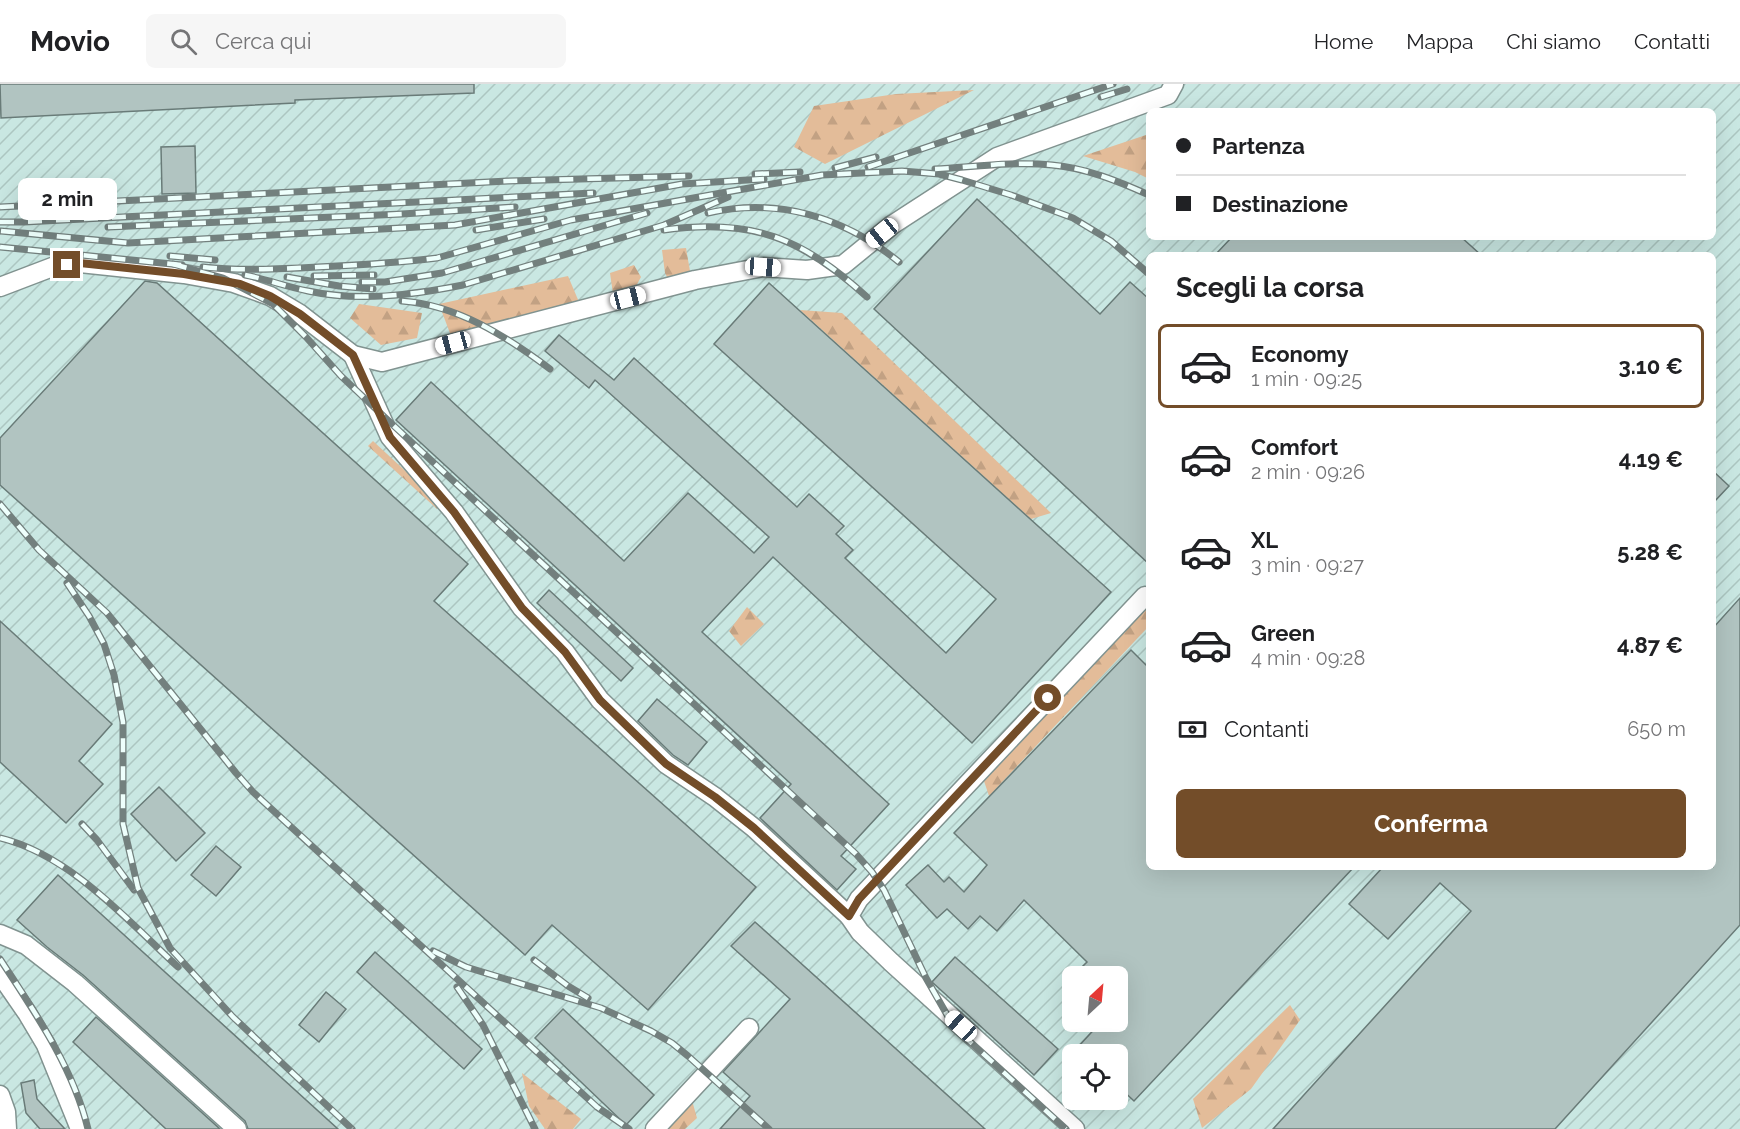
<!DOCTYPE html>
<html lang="it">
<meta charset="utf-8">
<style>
body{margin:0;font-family:Raleway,sans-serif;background:#f6f6f6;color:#202124;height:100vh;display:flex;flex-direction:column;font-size:22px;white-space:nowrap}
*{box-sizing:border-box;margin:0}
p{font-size:20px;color:#757577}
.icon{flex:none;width:33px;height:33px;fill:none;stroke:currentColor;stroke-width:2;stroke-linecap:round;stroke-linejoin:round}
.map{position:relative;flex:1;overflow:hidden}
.panel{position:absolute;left:1146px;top:168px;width:570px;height:618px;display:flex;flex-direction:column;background:#fff;border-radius:9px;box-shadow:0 6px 24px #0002}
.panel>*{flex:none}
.banner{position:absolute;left:1146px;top:24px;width:570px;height:132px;border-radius:9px;box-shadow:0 6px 24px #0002;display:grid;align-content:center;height:132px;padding:0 30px;background:#fff}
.needle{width:39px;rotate:26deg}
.tools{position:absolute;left:1062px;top:882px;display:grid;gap:12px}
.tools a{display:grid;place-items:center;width:66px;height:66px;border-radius:9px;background:#fff;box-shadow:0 6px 24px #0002;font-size:30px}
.end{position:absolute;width:27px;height:27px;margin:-14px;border:8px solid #734d29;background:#fff;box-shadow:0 0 0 3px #fff}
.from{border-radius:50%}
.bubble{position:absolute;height:42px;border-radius:9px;background:#fff;box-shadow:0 6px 24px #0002;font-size:20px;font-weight:700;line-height:42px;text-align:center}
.car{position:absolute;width:18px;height:36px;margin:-18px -9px;border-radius:8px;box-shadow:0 0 4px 2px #0007;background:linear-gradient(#fff 24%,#345 0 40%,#fff 0 76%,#345 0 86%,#fff 0)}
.banner b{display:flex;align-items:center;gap:21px;height:57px;font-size:22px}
.banner b+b{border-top:2px solid #e0e0e0}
.banner i{width:15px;height:15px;background:#202124}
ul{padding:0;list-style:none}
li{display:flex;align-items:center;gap:18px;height:84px;margin:0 12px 9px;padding:0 18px;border:3px solid transparent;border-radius:9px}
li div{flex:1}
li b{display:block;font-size:22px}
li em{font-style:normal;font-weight:700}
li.selected{border-color:#734d29}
li>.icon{width:54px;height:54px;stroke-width:1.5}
h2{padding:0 30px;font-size:27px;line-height:72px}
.pay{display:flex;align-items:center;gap:15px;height:66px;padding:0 30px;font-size:22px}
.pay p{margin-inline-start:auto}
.cta{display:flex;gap:12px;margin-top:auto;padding:12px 30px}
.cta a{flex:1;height:69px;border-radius:9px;background:#734d29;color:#fff;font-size:24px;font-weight:700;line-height:69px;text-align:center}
header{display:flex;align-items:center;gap:36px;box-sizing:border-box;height:84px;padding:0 30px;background:#fff;border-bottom:2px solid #e0e0e0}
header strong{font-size:28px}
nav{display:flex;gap:33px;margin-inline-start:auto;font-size:21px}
.search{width:420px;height:54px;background:#f6f6f6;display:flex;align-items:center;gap:15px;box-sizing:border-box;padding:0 21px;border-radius:9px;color:#757577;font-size:22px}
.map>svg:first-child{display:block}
.industrial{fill:url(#industrial-furrows);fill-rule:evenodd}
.forest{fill:url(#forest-firs)}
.building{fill:#b1c4c1;stroke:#697b78;stroke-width:1.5}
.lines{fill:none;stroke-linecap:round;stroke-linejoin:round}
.minor-casing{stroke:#819390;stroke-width:21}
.minor{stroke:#fff;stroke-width:18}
.rail-casing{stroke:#73807e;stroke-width:7}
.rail{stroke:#eefffc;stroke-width:4.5;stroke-dasharray:14;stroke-linecap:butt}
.route{stroke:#734d29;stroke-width:8}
</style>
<header>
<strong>Movio</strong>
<div class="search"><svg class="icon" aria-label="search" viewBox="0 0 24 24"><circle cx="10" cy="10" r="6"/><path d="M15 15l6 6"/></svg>Cerca qui</div>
<nav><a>Home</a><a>Mappa</a><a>Chi siamo</a><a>Contatti</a></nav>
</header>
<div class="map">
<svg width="1740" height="1045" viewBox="0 0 1740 1045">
<defs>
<pattern id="industrial-furrows" width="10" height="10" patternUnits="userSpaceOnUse" patternTransform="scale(1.5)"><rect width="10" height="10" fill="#c9e7e2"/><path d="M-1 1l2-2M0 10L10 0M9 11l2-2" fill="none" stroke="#acc6c1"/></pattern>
<pattern id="forest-firs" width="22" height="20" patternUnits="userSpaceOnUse" patternTransform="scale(1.5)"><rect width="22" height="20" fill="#e3bc99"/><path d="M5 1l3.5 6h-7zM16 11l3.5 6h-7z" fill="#c2a183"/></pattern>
</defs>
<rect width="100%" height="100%" fill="#def2ef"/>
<path class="industrial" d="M 0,0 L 1740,0 L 1740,1045 L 0,1045 ZM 1149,27 L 1713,27 L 1713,153 L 1149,153 ZM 1149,171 L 1713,171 L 1713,783 L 1149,783 ZM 1072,892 L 1118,892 L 1118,938 L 1072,938 ZM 1072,970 L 1118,970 L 1118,1016 L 1072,1016 Z"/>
<g class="forest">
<path d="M 974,6 L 825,80 L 794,63 L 814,22 L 896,10 Z"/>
<path d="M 1149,50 L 1149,95 L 1135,88 L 1083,72 Z"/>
<path d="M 686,164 L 690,187 L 672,203 L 665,189 L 662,166 Z"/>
<path d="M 634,181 L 641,193 L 629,215 L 613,210 L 610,189 Z"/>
<path d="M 568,192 L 579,218 L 451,252 L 439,220 Z"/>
<path d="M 359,220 L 422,229 L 417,254 L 381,261 L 350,234 Z"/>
<path d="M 800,226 L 842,229 L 1051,429 L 1031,435 Z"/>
<path d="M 373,357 L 441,420 L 437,425 L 368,362 Z"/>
<path d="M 1140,511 L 1149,523 L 1149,542 L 989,712 L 981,688 Z"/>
<path d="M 747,523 L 764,540 L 741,562 L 729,547 Z"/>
<path d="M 1290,921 L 1300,936 L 1251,1005 L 1202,1044 L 1193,1015 Z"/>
<path d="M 522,989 L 581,1035 L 573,1045 L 545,1045 L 529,1022 Z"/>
<path d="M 689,1006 L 697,1034 L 685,1045 L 650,1045 Z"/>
</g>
<g class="building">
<path d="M 0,0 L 474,0 L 474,9 L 295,16 L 295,19 L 1,34 Z"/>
<path d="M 195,62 L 196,109 L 162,110 L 161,63 Z"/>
<path d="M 977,115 L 1100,230 L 1130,198 L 1149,215 L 1149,480 L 874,225 Z"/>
<path d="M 1232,153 L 1461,153 L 1481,171 L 1215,171 Z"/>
<path d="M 145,197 L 157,199 L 468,480 L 434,517 L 756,803 L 648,926 L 552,841 L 525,871 L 0,401 L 0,354 Z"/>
<path d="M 769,199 L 1111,508 L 972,659 L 773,473 L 702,548 L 889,720 L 841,772 L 856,785 L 837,806 L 760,734 L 791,700 L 396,336 L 431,298 L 624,477 L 688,409 L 754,469 L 769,453 L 595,296 L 589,304 L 545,267 L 559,251 L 614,296 L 634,274 L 797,423 L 809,410 L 844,442 L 836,450 L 853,466 L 845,474 L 946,569 L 996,515 L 714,260 Z"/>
<path d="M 1713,387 L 1729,402 L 1713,419 Z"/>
<path d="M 549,506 L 633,584 L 621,597 L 537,519 Z"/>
<path d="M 1740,514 L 1740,841 L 1555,1045 L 1273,1045 L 1471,827 L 1440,799 L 1388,855 L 1349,820 L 1383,783 L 1713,783 L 1713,544 Z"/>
<path d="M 0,537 L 112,640 L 79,677 L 103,700 L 66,739 L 0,678 Z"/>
<path d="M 1131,566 L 1149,584 L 1149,783 L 1354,783 L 1134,1017 L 1118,1002 L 1118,970 L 1084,970 L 1077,964 L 1101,938 L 1118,938 L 1118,892 L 1073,892 L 1087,878 L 1024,816 L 997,847 L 980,832 L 968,845 L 947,825 L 937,834 L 906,801 L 928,781 L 944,798 L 949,793 L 964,808 L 987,781 L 954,749 Z"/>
<path d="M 657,615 L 707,658 L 688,681 L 673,671 L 638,637 Z"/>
<path d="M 159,703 L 205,749 L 176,777 L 131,730 Z"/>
<path d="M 216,762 L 241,783 L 216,812 L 191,791 Z"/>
<path d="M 58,791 L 338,1045 L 248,1045 L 245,1037 L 83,891 L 47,863 L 17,836 Z"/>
<path d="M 755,838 L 985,1045 L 720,1045 L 750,1012 L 723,988 L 790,915 L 731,862 Z"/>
<path d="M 375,868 L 482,965 L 464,985 L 357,888 Z"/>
<path d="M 955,873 L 1058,965 L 1034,991 L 932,898 Z"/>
<path d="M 326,908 L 346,925 L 319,958 L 299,941 Z"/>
<path d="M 563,925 L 654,1011 L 626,1041 L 535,954 Z"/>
<path d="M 96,933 L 220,1045 L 166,1045 L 73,958 Z"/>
<path d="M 34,996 L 37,1015 L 65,1045 L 40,1045 L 26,1029 L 21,999 Z"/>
</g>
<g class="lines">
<g class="minor-casing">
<g id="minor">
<path d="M 0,203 L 55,182 L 80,179 L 184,190 L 234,199 L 270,212 L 300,230 L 353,271 L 382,278 L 695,196 L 763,183 L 807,186 L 843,181 L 892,141 L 997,73 L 1168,11 L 1174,0"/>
<path d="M 353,271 L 390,353 L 454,428 L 522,524 L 565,568 L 600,616 L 666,680 L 715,713 L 754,744 L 849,832"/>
<path d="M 0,850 L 26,861 L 75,899 L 237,1045"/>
<path d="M 0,890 L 27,929 L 46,961 L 80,1045"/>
<path d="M 0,1011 L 6,1028 L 7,1045"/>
<path d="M 655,1045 L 749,944"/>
<path d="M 1075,1045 L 891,878 L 860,848 L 849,832 L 859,815 L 1145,512"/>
</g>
</g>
<use href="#minor" class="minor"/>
<g class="rail-casing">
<g id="rail">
<path d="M 1101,13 L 1127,5"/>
<path d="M 868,83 L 1113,0"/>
<path d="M 835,84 L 876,73"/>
<path d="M 935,85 C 973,83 1013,77 1052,81 C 1086,84 1118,97 1149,111"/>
<path d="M 755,90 L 800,88"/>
<path d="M 0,123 L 508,97 L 689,92"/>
<path d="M 708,129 C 778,113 844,133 899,178"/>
<path d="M 0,138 L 24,138 L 593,109"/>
<path d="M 108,143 L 402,130 L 515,123"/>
<path d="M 476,146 L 544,135"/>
<path d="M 664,146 C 753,134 802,154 867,213"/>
<path d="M 1,147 L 128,159 L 455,141 L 682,100 L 764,95"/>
<path d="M 0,163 L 182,181"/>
<path d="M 170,172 L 215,176"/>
<path d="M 173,180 L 223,194 L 273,220 L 306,253 L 341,292 L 394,342 L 856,770 L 872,788 L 884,806 L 926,894 L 950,936 L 966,954 L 1066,1045"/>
<path d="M 203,183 C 241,187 280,185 318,183 C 358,181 397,179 437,174 L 571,136 L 822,91 L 902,87 L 939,90 L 962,96 L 1011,111 L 1073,134 L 1111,157 L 1149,190"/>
<path d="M 245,191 C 266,195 287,203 308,207 C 359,218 412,211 463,201 L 664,141 L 728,113"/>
<path d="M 314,192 L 374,191"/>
<path d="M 287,193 L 339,202 L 373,205"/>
<path d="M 362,198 L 385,198 L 442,189 L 647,129"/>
<path d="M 402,217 C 457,221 506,252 550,285"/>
<path d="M 0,420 L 39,466 L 107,529 L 236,689 L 253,708 L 597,1023 L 629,1045"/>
<path d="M 67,499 L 89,532 L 104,560 L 114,591 L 123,638 L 123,740 L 138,804 L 170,864 L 233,933 L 352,1045"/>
<path d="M 82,740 L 97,756 L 134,806"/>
<path d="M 0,754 C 70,771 126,835 178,883"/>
<path d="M 433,867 L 466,883 L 601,924 L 651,947 L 672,959 L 688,972 L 769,1045"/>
<path d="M 0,875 C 34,927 73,983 88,1045"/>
<path d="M 534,876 L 568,902 L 588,914"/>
<path d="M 457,903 L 483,941 L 535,1045"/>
</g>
</g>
<use href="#rail" class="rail"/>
</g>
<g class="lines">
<path class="route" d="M 67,181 L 80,179 L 184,190 L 240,200 L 270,212 L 300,230 L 353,271 L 390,353 L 454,428 L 522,524 L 565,568 L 600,616 L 666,680 L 715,713 L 754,744 L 849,832 L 859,815 L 1048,614"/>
</g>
</svg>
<div class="tools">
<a><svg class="needle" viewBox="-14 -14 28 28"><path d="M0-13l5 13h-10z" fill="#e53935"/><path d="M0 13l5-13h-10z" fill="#757577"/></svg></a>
<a><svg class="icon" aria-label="locate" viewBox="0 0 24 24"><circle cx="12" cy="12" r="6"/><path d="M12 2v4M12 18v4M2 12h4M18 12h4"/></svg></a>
</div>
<i class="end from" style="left:1048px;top:614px"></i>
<i class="end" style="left:67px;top:181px"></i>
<div class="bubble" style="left:18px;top:94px;width:99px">2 min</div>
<i class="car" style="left:882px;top:149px;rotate:231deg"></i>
<i class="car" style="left:763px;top:183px;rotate:94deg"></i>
<i class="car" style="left:628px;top:214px;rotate:76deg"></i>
<i class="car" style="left:453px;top:259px;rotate:255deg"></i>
<i class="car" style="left:961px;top:942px;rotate:312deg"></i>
<div class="banner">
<b><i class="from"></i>Partenza</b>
<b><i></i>Destinazione</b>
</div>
<section class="panel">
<h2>Scegli la corsa</h2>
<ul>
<li class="selected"><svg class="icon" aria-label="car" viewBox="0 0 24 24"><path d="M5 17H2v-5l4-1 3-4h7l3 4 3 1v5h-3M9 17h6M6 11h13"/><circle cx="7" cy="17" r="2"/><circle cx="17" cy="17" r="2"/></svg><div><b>Economy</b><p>1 min · 09:25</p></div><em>3.10 €</em></li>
<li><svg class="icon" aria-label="car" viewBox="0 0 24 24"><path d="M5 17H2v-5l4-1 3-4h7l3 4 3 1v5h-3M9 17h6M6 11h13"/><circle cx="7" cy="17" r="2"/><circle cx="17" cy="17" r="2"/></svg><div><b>Comfort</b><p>2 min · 09:26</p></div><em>4.19 €</em></li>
<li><svg class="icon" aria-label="car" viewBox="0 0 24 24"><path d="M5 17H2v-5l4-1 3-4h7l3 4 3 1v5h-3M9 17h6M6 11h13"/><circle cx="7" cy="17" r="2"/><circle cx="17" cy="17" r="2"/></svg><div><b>XL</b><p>3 min · 09:27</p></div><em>5.28 €</em></li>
<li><svg class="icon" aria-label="car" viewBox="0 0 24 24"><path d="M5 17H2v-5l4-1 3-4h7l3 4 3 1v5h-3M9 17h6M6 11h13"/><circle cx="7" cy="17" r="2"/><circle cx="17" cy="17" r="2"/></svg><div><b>Green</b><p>4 min · 09:28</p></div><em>4.87 €</em></li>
</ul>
<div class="pay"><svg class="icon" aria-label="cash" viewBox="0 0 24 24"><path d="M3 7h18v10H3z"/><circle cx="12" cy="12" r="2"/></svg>Contanti<p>650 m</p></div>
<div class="cta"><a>Conferma</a></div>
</section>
</div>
